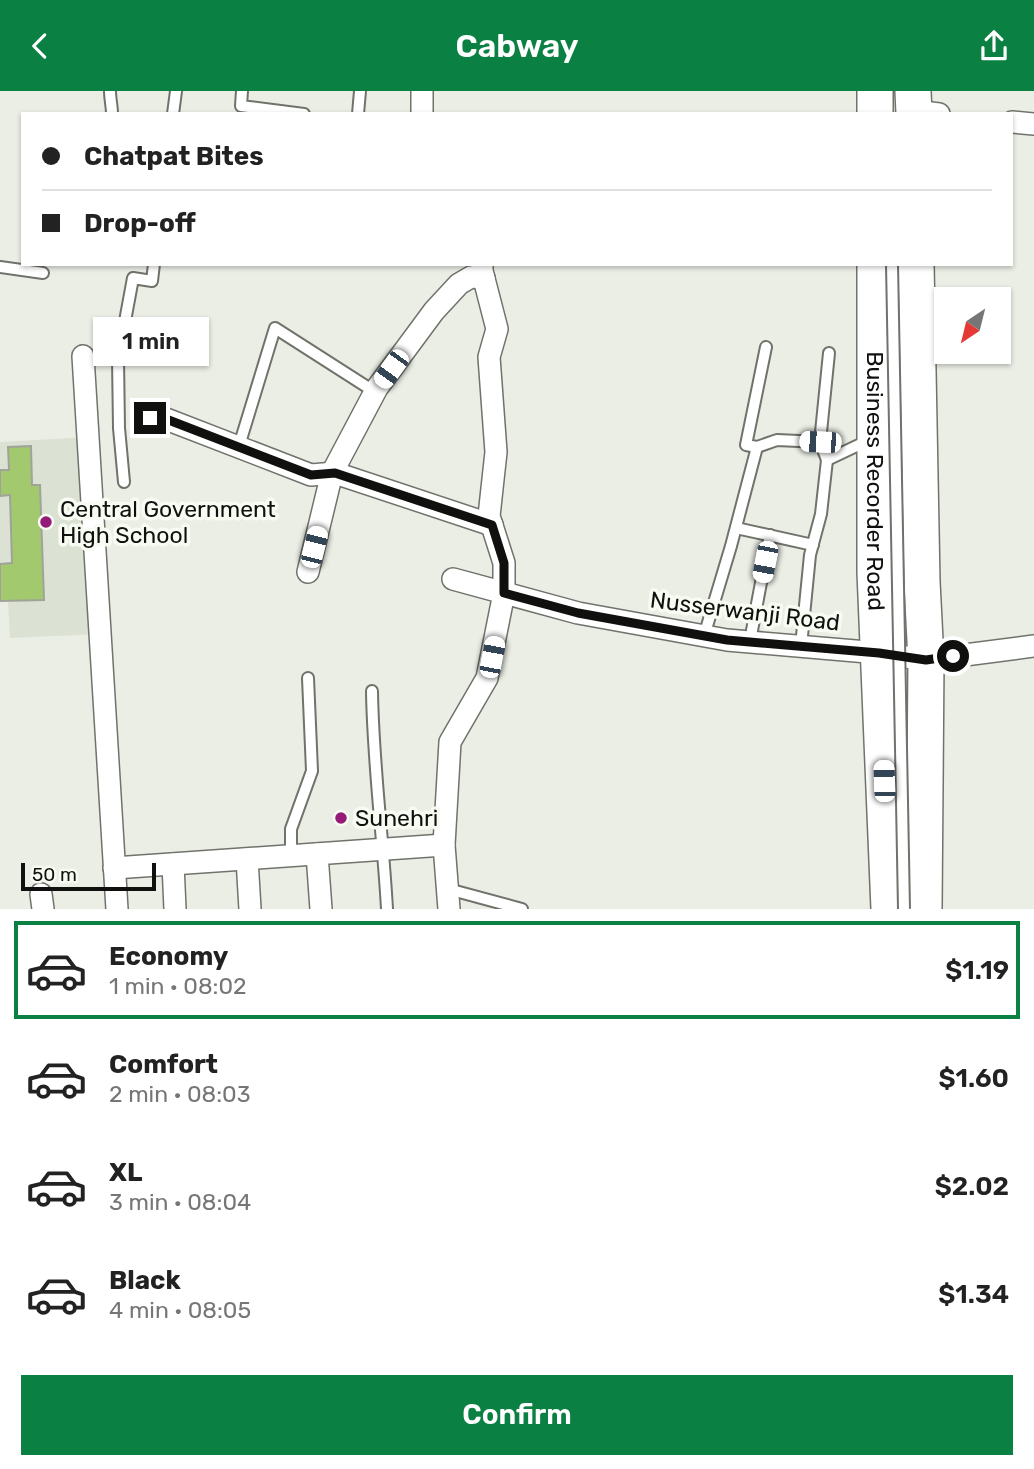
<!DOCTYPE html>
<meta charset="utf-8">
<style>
body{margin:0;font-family:Rubik,sans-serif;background:#f2f2f2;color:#222;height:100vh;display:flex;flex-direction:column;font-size:26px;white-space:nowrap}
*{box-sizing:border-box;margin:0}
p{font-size:23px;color:#767676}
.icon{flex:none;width:38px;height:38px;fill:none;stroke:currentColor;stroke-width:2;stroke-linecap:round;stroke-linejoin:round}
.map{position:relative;height:818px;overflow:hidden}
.details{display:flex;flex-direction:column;background:#fff;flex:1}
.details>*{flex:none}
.hud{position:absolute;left:21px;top:21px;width:992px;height:154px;border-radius:0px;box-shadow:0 2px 5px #0004;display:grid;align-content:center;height:154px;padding:0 21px;background:#fff}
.needle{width:46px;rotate:215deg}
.buttons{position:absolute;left:934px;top:196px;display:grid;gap:14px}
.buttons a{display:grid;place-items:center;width:77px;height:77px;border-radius:0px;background:#fff;box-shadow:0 2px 5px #0004;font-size:35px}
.scale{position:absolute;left:21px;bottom:18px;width:135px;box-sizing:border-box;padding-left:7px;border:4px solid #10110e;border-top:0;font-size:19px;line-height:24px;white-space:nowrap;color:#10110e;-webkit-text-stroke:5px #f7fbf2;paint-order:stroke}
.end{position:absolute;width:32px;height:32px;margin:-16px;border:9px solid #10110e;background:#fff;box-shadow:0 0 0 4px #fff}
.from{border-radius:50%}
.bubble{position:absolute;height:49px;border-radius:0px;background:#fff;box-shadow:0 2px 5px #0004;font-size:23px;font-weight:600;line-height:49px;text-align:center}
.car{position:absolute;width:21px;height:42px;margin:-21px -10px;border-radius:9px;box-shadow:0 0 5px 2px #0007;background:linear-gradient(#fff 24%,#345 0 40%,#fff 0 76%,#345 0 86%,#fff 0)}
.hud b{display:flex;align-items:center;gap:24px;height:66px;font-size:26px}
.hud b+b{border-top:2px solid #e0e0e0}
.hud i{width:18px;height:18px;background:#222}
ul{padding:12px 0 0;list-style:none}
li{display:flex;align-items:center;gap:21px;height:98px;margin:0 14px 10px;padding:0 7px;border:4px solid transparent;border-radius:0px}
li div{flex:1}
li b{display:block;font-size:26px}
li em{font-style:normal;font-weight:600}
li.active{border-color:#0b8043}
li>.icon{width:63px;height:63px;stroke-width:1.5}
.primary-button{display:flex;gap:14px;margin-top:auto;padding:14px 21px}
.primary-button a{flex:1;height:80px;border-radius:0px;background:#0b8043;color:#fff;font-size:28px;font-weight:600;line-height:80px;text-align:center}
header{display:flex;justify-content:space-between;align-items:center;height:91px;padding:0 21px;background:#0b8043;color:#fff;font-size:32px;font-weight:600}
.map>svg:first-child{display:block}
.built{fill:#dbe2d3}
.building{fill:#a3c96f;stroke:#9fa39a;stroke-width:2}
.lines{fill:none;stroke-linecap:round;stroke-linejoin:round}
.service-casing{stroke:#6f736b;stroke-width:14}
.minor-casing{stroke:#6f736b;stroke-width:24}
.primary-casing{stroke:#6f736b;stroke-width:38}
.service{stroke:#fff;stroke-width:10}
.minor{stroke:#fff;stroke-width:21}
.primary{stroke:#fff;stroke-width:35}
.service-bridge-casing{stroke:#6f736b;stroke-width:14;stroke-linecap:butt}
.service-bridge{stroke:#fff;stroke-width:10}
.route{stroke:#10110e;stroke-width:9}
.poi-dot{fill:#941b77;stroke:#f7fbf2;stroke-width:2.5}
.labels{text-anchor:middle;stroke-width:7;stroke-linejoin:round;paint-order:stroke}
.street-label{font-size:23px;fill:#10110e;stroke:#f7fbf2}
.poi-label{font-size:23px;fill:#10110e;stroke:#f7fbf2;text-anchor:start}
</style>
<header><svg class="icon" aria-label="back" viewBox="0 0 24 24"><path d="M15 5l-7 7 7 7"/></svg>Cabway<svg class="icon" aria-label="share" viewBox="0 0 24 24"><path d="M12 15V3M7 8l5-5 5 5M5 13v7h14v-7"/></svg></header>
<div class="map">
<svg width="1034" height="818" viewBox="0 0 1034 818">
<rect width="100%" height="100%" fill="#eaeee5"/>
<path class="built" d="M 88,346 L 100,543 L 10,547 L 8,510 L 0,510 L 0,351 Z"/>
<path class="building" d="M 31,355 L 32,394 L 40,394 L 44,509 L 0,510 L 0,473 L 12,472 L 10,404 L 0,405 L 0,379 L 9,379 L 8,356 Z"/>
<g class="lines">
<g class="service-casing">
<g id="service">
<path d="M 110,0 C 110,8 112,15 112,23"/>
<path d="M 242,0 L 241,15 L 304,23"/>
<path d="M 173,23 L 176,0"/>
<path d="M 358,23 L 360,0"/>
<path d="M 0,176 L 43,182"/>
<path d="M 766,256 L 746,354 L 757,356 L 777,349 L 820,351 L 827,369 L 865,351"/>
<path d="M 820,351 L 829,262"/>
<path d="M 239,355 L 275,237 L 375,301"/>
<path d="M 124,391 L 119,337 L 118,268 L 133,187 L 152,190 L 154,173"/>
<path d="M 736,437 L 813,454"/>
<path d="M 704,545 L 731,455 L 757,356"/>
<path d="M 750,550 L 770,444"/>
<path d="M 801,555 L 810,464 L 821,423 L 827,369"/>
<path d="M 372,600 C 373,673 383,745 387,818"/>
<path d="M 291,765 L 291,738 L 312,680 L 308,587"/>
<path d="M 448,798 L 522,818"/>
</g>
</g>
<g class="minor-casing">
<g id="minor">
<path d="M 914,20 L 939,23"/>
<path d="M 422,23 L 422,0"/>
<path d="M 1012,31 L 1034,33"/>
<path d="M 83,265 L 117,818"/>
<path d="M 150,327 L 166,328 L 311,384 L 335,382 L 492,434"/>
<path d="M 308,481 L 332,382 L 377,297 L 434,220 L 459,193 L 471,186 L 484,187"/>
<path d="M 453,488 L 578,522 L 727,549 L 879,562 L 926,569 L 1034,555"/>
<path d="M 317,763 L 321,818"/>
<path d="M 247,768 L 250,818"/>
<path d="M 173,773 L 175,818"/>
<path d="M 114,777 L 444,754"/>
<path d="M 41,803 L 43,818"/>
<path d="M 449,818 L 444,754 L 450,651 L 487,587 L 504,502 L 504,472 L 489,425 L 496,361 L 489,266 L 497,238 L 482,180 L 482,173"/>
</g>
</g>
<g class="primary-casing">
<g id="primary">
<path d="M 875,0 L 875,23"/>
<path d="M 913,0 L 914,23"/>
<path id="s1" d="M 875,173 L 875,481 L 889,818"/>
<path d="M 916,173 L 922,491 L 926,569 L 924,818"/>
</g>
</g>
<use href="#service" class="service"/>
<use href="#minor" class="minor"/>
<use href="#primary" class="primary"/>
<g class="service-bridge-casing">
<path id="service-bridge" d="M 892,173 L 904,818"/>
</g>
<use href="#service-bridge" class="service-bridge"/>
</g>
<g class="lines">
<path class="route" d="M 150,327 L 166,328 L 311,384 L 335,382 L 492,434 L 504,472 L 504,502 L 578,522 L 727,549 L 879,562 L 926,569 L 953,565"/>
</g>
<g class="poi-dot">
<circle cx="46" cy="431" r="7"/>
<circle cx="341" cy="727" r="7"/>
</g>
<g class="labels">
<g class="street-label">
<text dy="8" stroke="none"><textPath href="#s1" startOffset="217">Business Recorder Road</textPath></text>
<text transform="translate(745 520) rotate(7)" y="8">Nusserwanji Road</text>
</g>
<g class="poi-label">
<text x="60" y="426">Central Government<tspan x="60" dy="26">High School</tspan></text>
<text x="355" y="735">Sunehri</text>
</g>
</g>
</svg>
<div class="buttons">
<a><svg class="needle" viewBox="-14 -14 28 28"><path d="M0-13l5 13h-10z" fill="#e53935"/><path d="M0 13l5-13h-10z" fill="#767676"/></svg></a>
</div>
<div class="scale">50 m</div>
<i class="end from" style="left:953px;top:565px"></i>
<i class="end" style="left:150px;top:327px"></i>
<div class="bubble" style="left:93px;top:226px;width:116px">1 min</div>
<i class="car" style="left:391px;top:278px;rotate:216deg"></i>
<i class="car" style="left:820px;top:351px;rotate:272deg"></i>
<i class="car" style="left:314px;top:456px;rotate:14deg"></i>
<i class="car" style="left:765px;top:471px;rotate:191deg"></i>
<i class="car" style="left:492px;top:566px;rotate:11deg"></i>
<i class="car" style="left:884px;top:690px;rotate:358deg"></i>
<div class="hud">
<b><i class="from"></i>Chatpat Bites</b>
<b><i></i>Drop-off</b>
</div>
</div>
<section class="details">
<ul>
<li class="active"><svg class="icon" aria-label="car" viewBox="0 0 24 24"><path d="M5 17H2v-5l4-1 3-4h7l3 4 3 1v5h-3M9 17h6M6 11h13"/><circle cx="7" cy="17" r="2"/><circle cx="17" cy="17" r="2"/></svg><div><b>Economy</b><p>1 min · 08:02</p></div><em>$1.19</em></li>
<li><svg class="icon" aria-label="car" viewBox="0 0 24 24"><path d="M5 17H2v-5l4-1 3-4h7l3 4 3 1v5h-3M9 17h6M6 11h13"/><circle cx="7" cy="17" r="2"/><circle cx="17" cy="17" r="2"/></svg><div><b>Comfort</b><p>2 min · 08:03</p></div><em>$1.60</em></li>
<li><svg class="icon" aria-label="car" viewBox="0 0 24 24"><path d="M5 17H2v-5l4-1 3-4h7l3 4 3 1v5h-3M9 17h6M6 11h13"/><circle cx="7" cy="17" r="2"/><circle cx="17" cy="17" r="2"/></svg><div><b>XL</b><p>3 min · 08:04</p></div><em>$2.02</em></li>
<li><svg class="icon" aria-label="car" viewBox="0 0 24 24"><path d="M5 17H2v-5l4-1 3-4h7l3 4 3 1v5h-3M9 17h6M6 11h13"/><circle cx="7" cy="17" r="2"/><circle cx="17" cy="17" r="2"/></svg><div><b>Black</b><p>4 min · 08:05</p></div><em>$1.34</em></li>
</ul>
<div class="primary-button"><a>Confirm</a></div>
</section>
